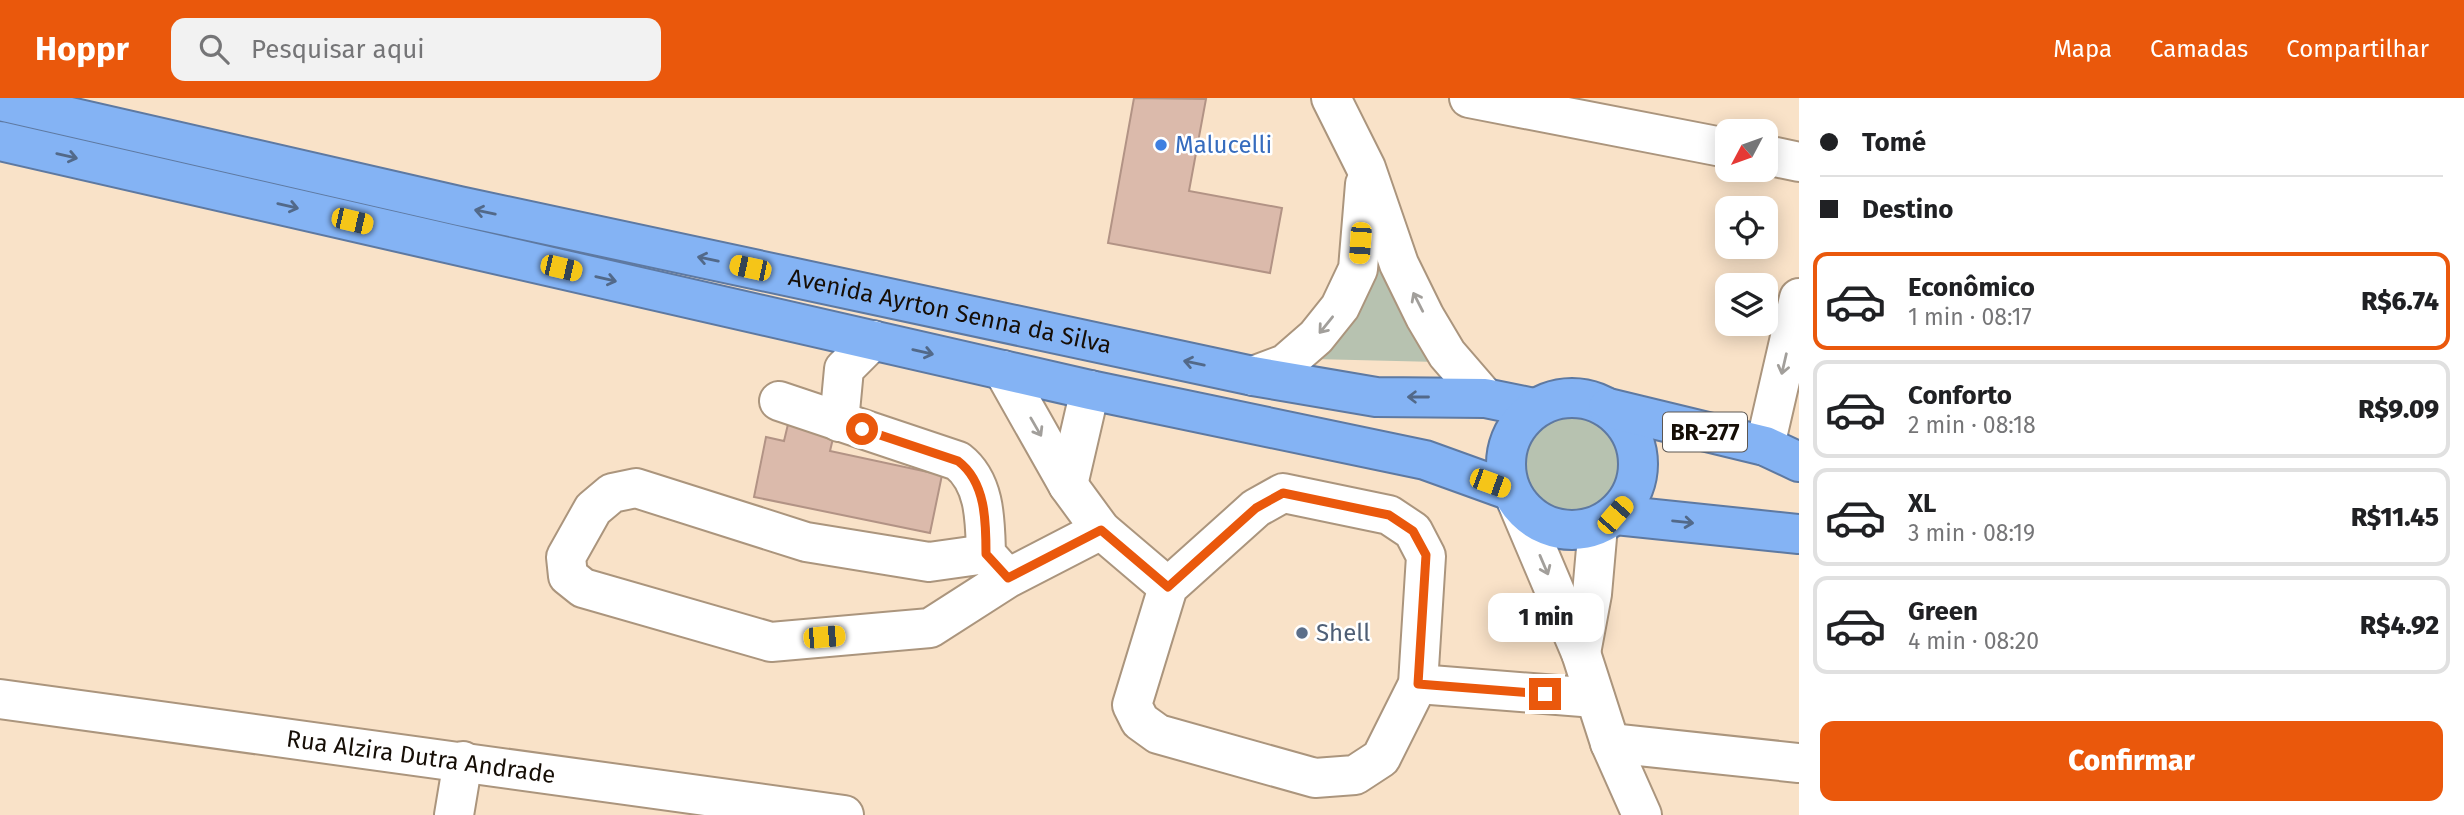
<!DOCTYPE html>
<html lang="pt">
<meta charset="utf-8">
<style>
body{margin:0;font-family:"Fira Sans",sans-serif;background:#f2f2f2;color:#202124;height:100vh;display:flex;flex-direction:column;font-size:26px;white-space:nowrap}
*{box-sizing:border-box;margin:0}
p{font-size:23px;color:#757577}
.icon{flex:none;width:38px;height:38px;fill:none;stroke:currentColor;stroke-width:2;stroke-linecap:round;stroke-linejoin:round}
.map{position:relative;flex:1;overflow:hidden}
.drawer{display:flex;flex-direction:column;background:#fff;width:665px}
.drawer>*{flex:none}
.banner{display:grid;align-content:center;height:154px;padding:0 21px;background:#fff}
.needle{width:46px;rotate:229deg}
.buttons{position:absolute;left:1715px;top:21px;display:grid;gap:14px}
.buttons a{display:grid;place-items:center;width:63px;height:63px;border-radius:14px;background:#fff;box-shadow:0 4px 18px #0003;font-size:35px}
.end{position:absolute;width:32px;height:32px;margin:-16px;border:9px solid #ea580c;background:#fff;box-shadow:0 0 0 4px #fff}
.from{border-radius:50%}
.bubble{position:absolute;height:49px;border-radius:14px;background:#fff;box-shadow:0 4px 18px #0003;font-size:23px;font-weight:800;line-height:49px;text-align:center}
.car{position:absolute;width:21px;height:42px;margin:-21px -10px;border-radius:9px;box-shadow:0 0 5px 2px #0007;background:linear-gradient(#f5c518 24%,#345 0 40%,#f5c518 0 76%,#345 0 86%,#f5c518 0)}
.banner b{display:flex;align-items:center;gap:24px;height:66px;font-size:26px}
.banner b+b{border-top:2px solid #e0e0e0}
.banner i{width:18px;height:18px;background:#202124}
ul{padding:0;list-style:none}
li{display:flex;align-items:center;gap:21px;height:98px;margin:0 14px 10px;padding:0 7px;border:4px solid #e0e0e0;border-radius:14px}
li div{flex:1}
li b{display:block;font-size:26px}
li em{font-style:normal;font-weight:800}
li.current{border-color:#ea580c}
li>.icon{width:63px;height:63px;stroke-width:1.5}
.primary-button{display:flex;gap:14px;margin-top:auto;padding:14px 21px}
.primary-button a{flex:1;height:80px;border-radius:14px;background:#ea580c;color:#fff;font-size:28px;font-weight:800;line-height:80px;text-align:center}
header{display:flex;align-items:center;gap:42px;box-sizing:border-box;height:98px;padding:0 35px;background:#ea580c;color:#fff}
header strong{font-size:33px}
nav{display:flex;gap:38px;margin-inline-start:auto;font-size:24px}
.search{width:490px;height:63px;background:#f2f2f2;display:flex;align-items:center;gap:18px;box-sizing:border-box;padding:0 24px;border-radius:14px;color:#757577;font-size:26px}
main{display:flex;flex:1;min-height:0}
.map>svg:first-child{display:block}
.green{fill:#b7c2b0}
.building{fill:#dbbaab;stroke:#b29385;stroke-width:2}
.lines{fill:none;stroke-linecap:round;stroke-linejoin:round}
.minor-casing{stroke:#ab957d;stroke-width:42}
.highway-casing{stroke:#5e79a1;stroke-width:42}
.minor{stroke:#fff;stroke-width:38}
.highway{stroke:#84b3f4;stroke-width:38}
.oneway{stroke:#526989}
.oneway2{stroke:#a29f9b}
.route{stroke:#ea580c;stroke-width:9}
.shop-dot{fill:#3f7fe0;stroke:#fff;stroke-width:2.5}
.service-dot{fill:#5c6f8a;stroke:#fff;stroke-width:2.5}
.labels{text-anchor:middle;stroke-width:5;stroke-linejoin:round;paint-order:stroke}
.shield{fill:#fff;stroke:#5c5651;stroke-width:2}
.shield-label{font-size:23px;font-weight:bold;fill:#160e06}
.shop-label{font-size:24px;fill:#366cbe;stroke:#fff;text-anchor:start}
.street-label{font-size:24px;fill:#160e06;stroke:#fff}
.service-label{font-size:24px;fill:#4e5e75;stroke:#fff;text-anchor:start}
</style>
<header>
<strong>Hoppr</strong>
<div class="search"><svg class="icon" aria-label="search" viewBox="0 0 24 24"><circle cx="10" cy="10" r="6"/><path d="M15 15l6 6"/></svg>Pesquisar aqui</div>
<nav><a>Mapa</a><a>Camadas</a><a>Compartilhar</a></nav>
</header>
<main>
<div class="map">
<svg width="1799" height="717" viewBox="0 0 1799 717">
<rect width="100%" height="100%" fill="#f9e2c8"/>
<g class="green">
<path d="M 1380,143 L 1438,264 L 1313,261 Z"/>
<circle cx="1572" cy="366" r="53"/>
</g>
<g class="building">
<path d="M 1134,0 L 1206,1 L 1189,93 L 1282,110 L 1270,175 L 1108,145 Z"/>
<path d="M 789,322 L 835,332 L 830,353 L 942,377 L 930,435 L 754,399 L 766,339 L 784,343 Z"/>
</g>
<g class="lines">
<g class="minor-casing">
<g id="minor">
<path d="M 1331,0 L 1366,70 L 1399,166 L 1425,219 L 1447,256 L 1485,300"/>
<path d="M 1469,0 L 1727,50"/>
<path d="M 1766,57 L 1799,64"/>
<path d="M 1003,272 L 1068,387 L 1101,432 L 1168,489"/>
<path d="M 1253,278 L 1285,266 L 1316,239 L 1340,209 L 1358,171 L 1365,86"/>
<path d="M 779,303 L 958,363 C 986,385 985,424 986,456 L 1004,476"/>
<path d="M 839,324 L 844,271 L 873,242"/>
<path d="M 1765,348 L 1799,200"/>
<path d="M 1068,387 L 1090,292"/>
<path d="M 1283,395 L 1389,417 L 1413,433 L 1426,458 L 1418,586 L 1381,660 L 1355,677 L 1315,680 L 1158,636 L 1140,623 L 1132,607 L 1168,489 L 1256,410 Z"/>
<path d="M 1517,404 L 1581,555 L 1610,645 L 1642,717"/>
<path d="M 986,456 L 929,464 L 806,444 L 636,390 L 612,395 L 593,411 L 566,459 L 568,478 L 583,490 L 771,544 L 930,530 L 1008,480 L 1101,432"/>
<path d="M 1581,555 L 1592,496 L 1598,428"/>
<path d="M 1418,586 L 1595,600"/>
<path id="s1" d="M 0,601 L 844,717"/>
<path d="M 1610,645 L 1799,665"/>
<path d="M 454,717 L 463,663"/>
</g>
</g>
<g class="highway-casing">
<g id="highway">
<path id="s2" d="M 0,3 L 459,108 L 1253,278 L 1376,299 L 1485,300 L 1534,310"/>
<path d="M 0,43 L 1090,292 L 1425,362 L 1511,393"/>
<circle cx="1572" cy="366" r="66"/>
<path d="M 1608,310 L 1765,348 L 1799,364"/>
<path d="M 1616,417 L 1799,436"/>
</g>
</g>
<use href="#minor" class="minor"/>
<use href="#highway" class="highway"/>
</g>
<defs><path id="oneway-shaft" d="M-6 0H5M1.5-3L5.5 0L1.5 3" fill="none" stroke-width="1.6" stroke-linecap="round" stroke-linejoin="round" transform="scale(1.75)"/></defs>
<g class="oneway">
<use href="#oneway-shaft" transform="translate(67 58) rotate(13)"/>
<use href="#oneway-shaft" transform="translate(288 108) rotate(13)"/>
<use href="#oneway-shaft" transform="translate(485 114) rotate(-168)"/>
<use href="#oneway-shaft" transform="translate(708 161) rotate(-168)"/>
<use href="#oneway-shaft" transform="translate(606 181) rotate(13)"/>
<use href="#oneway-shaft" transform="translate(923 254) rotate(13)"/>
<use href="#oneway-shaft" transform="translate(1194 265) rotate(-168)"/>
<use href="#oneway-shaft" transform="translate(1418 299) rotate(180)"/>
<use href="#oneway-shaft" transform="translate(1683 424) rotate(6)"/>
</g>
<g class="oneway2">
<use href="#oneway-shaft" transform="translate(1418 204) rotate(-117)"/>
<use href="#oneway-shaft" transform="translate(1326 227) rotate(129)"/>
<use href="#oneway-shaft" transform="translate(1784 266) rotate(103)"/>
<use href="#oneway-shaft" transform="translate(1036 329) rotate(60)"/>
<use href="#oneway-shaft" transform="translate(1544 467) rotate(67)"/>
</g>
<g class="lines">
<path class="route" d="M 862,331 L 958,363 C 986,384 986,424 986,456 L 1008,480 L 1101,432 L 1168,489 L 1256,410 L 1283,395 L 1389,417 L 1413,433 L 1426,457 L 1418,586 L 1545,596"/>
</g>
<circle class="shop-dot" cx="1161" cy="47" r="7"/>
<circle class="service-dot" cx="1302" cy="535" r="7"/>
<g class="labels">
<rect class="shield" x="1663" y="314.5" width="84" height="39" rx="5"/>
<g class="shield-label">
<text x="1705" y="342">BR-277</text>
</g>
<g class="shop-label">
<text x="1175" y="55">Malucelli</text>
</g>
<g class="street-label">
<text dy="8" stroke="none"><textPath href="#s2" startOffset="973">Avenida Ayrton Senna da Silva</textPath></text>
<text dy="8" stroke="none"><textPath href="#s1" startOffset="425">Rua Alzira Dutra Andrade</textPath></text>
</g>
<g class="service-label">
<text x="1316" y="543">Shell</text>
</g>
</g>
</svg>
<div class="buttons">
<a><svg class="needle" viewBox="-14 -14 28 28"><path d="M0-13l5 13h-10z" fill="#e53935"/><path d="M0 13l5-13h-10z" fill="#757577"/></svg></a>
<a><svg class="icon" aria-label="locate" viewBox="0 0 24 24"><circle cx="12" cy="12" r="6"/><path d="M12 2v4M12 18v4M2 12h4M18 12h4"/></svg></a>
<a><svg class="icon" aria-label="layers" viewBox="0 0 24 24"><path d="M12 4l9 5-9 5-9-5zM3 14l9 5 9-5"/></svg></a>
</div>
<i class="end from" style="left:862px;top:331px"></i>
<i class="end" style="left:1545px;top:596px"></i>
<div class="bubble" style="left:1488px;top:495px;width:116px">1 min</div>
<i class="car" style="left:352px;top:123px;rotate:103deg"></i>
<i class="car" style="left:1360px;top:145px;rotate:184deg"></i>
<i class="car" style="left:561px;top:170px;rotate:103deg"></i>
<i class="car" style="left:750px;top:170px;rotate:282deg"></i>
<i class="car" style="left:1490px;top:385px;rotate:110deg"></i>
<i class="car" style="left:1615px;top:417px;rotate:41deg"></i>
<i class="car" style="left:824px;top:539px;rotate:85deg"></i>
</div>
<section class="drawer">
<div class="banner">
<b><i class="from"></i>Tomé</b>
<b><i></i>Destino</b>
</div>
<ul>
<li class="current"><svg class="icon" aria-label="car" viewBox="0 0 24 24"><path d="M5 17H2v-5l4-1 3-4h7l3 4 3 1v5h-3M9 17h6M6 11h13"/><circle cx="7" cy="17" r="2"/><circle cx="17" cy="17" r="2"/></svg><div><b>Econômico</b><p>1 min · 08:17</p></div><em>R$6.74</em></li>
<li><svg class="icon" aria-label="car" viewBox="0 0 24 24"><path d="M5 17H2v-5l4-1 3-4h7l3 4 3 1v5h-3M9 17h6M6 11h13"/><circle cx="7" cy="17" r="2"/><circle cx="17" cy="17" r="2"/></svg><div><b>Conforto</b><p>2 min · 08:18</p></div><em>R$9.09</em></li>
<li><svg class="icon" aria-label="car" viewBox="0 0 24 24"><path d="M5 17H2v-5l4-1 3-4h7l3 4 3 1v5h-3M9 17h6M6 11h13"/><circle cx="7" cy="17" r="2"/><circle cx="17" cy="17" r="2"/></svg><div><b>XL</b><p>3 min · 08:19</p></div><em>R$11.45</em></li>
<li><svg class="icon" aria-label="car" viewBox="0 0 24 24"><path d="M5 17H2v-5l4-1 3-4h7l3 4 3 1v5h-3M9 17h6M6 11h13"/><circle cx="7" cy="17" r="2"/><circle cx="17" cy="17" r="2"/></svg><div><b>Green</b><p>4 min · 08:20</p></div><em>R$4.92</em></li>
</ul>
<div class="primary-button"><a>Confirmar</a></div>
</section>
</main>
